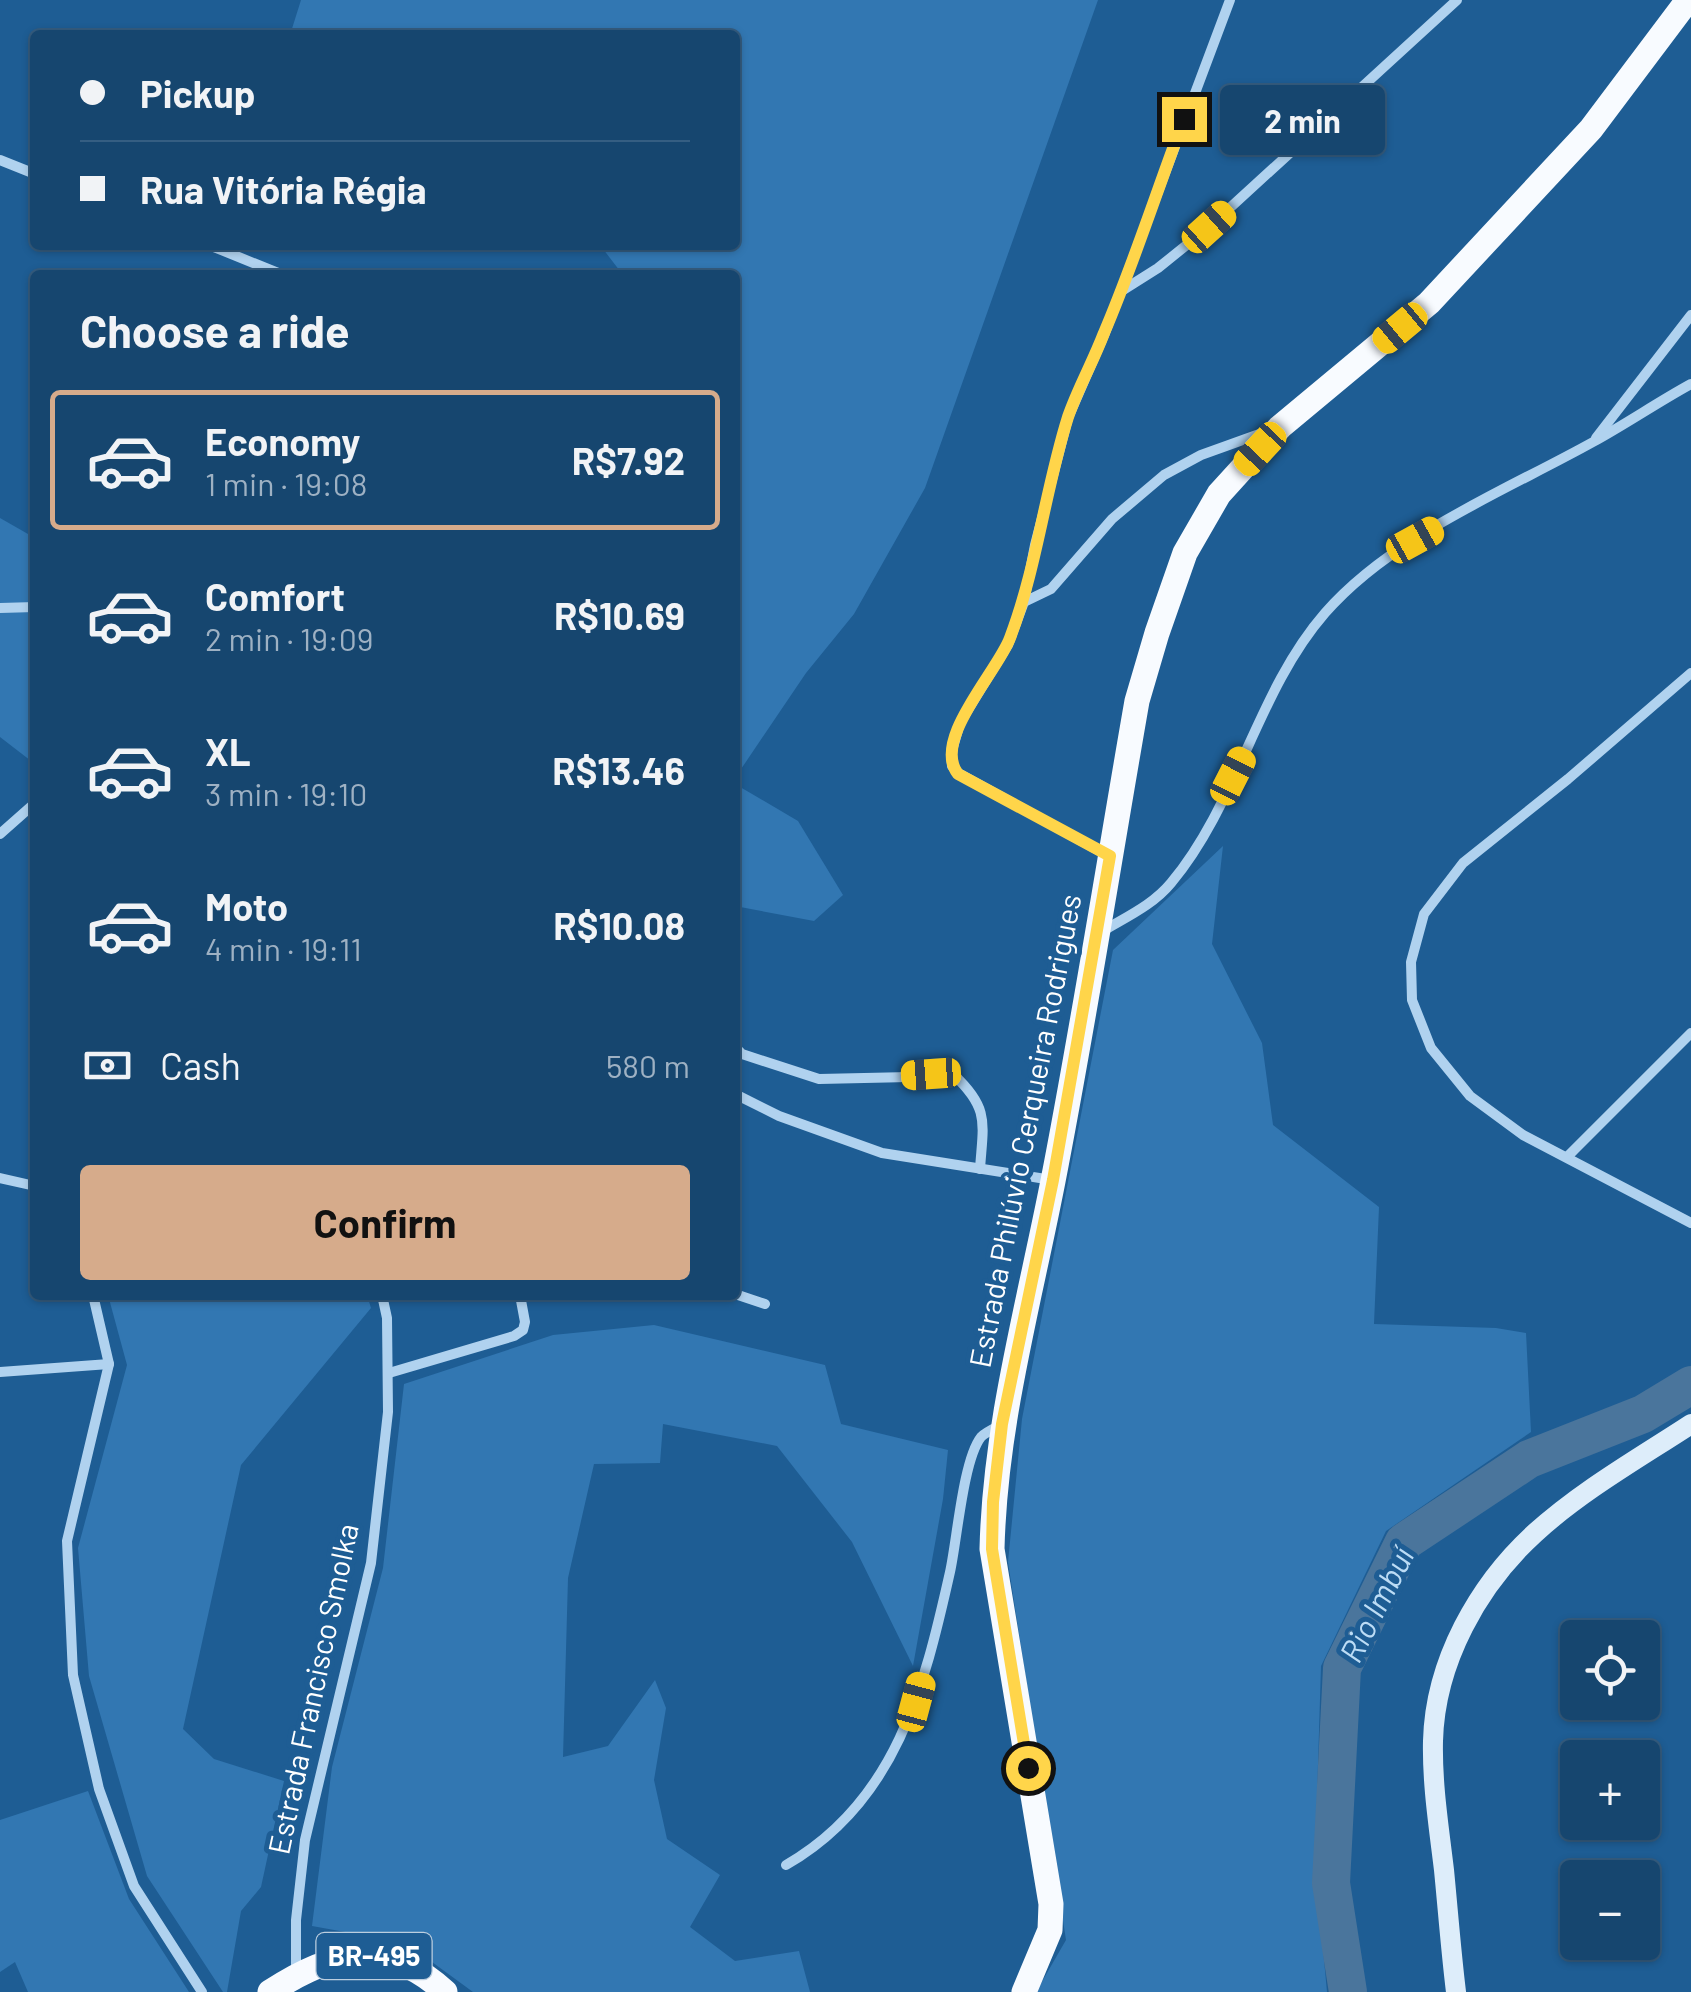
<!DOCTYPE html>
<meta charset="utf-8">
<style>
body{margin:0;font-family:Barlow,sans-serif;background:#235077;color:#f1f3f6;height:100vh;display:flex;flex-direction:column;font-size:38px;white-space:nowrap}
*{box-sizing:border-box;margin:0}
p{font-size:32px;color:#9eb1c3}
.icon{flex:none;width:55px;height:55px;fill:none;stroke:currentColor;stroke-width:2;stroke-linecap:round;stroke-linejoin:round}
.map{position:relative;flex:1;overflow:hidden}
.drawer{position:absolute;left:30px;top:270px;width:710px;height:1030px;display:flex;flex-direction:column;background:#16466f;border-radius:10px;box-shadow:0 2px 8px #0004,0 0 0 2px #355e82}
.drawer>*{flex:none}
.hud{position:absolute;left:30px;top:30px;width:710px;height:220px;border-radius:10px;box-shadow:0 2px 8px #0004,0 0 0 2px #355e82;display:grid;align-content:center;height:220px;padding:0 50px;background:#16466f}
.buttons{position:absolute;left:1560px;top:1620px;display:grid;gap:20px}
.buttons a{display:grid;place-items:center;width:100px;height:100px;border-radius:10px;background:#16466f;box-shadow:0 2px 8px #0004,0 0 0 2px #355e82;font-size:50px}
.end{position:absolute;width:45px;height:45px;margin:-22px;border:12px solid #ffd54a;background:#111;box-shadow:0 0 0 5px #111}
.from{border-radius:50%}
.bubble{position:absolute;height:70px;border-radius:10px;background:#16466f;box-shadow:0 2px 8px #0004,0 0 0 2px #355e82;font-size:32px;font-weight:700;line-height:70px;text-align:center}
.car{position:absolute;width:30px;height:60px;margin:-30px -15px;border-radius:12px;box-shadow:0 0 8px 2px #0007;background:linear-gradient(#f5c518 24%,#345 0 40%,#f5c518 0 76%,#345 0 86%,#f5c518 0)}
.hud b{display:flex;align-items:center;gap:35px;height:95px;font-size:38px}
.hud b+b{border-top:2px solid #355e82}
.hud i{width:25px;height:25px;background:#f1f3f6}
ul{padding:0;list-style:none}
li{display:flex;align-items:center;gap:30px;height:140px;margin:0 20px 15px;padding:0 30px;border:5px solid transparent;border-radius:10px}
li div{flex:1}
li b{display:block;font-size:38px}
li em{font-style:normal;font-weight:700}
li.active{border-color:#d6ab8b}
li>.icon{width:90px;height:90px;stroke-width:1.5}
h2{padding:0 50px;font-size:45px;line-height:120px}
.pay{display:flex;align-items:center;gap:25px;height:110px;padding:0 50px;font-size:38px}
.pay p{margin-inline-start:auto}
.primary-button{display:flex;gap:20px;margin-top:auto;padding:20px 50px}
.primary-button a{flex:1;height:115px;border-radius:10px;background:#d6ab8b;color:#111;font-size:40px;font-weight:700;line-height:115px;text-align:center}
.map>svg:first-child{display:block}
.green{fill:#3277b2}
.lines{fill:none;stroke-linecap:round;stroke-linejoin:round}
.river{stroke:#4a759c;stroke-width:38}
.street{stroke:#b0d2ef;stroke-width:10}
.secondary{stroke:#ddedfa;stroke-width:20}
.primary{stroke:#f8fbff;stroke-width:25}
.route{stroke:#ffd54a;stroke-width:12}
.labels{text-anchor:middle;stroke-width:10;stroke-linejoin:round;paint-order:stroke}
.shield{fill:#1e5d94;stroke:#bccedf;stroke-width:2.5}
.shield-label{font-size:28px;font-weight:bold;fill:#fff}
.street-label{font-size:30px;fill:#fff;stroke:#1e5d94}
.water-label{font-size:32px;font-style:italic;fill:#bcdcf5;stroke:#1e5d94}
</style>
<div class="map">
<svg width="1691" height="1992" viewBox="0 0 1691 1992">
<rect width="100%" height="100%" fill="#1e5d94"/>
<g class="green">
<path d="M 301,0 L 1098,0 L 925,488 L 854,614 L 806,673 L 735,778 L 735,275 L 623,275 L 600,245 L 735,245 L 735,35 L 290,35 Z"/>
<path d="M 0,518 L 35,538 L 35,764 L 0,737 Z"/>
<path d="M 735,784 L 798,821 L 843,895 L 814,921 L 735,906 Z"/>
<path d="M 1223,846 L 1212,944 L 1262,1043 L 1273,1125 L 1379,1207 L 1374,1324 L 1496,1328 L 1526,1333 L 1531,1432 L 1386,1531 L 1321,1666 L 1315,1864 L 1327,1992 L 1036,1992 L 1066,1940 L 1008,1562 L 1022,1419 L 1113,950 Z"/>
<path d="M 108,1295 L 367,1295 L 371,1308 L 241,1465 L 183,1729 L 214,1759 L 284,1781 L 261,1887 L 241,1911 L 227,1992 L 223,1992 L 147,1876 L 89,1676 L 78,1548 L 127,1365 Z"/>
<path d="M 654,1325 L 825,1365 L 841,1424 L 948,1450 L 943,1499 L 913,1666 L 852,1542 L 777,1446 L 663,1424 L 660,1463 L 594,1464 L 568,1578 L 563,1757 L 608,1746 L 655,1680 L 666,1708 L 654,1780 L 667,1839 L 720,1875 L 690,1927 L 735,1961 L 799,1951 L 810,1992 L 473,1992 L 406,1943 L 312,1926 L 332,1767 L 383,1568 L 404,1384 L 553,1335 Z"/>
<path d="M 88,1791 L 129,1899 L 189,1992 L 28,1992 L 15,1962 L 0,1972 L 0,1820 Z"/>
</g>
<g class="lines">
<path class="river" d="M 1348,1992 L 1331,1883 L 1342,1668 L 1404,1542 L 1529,1459 L 1643,1414 L 1691,1385"/>
<g class="street">
<path d="M 0,160 L 35,174"/>
<path d="M 209,245 L 283,275"/>
<path d="M 1120,292 L 1158,268 L 1209,227 L 1457,0"/>
<path d="M 1596,438 L 1691,315"/>
<path d="M 1024,602 L 1051,589 L 1112,519 L 1164,475 L 1201,455 L 1265,432"/>
<path d="M 0,608 L 35,607"/>
<path d="M 1691,673 L 1568,779 L 1463,863 L 1424,914 L 1411,962 L 1412,1000 L 1431,1048 L 1470,1096 L 1523,1135 L 1691,1223"/>
<path d="M 0,834 L 35,803"/>
<path d="M 1107,855 L 958,773 L 952,766 L 951,754 L 960,723 L 1008,645 L 1024,602 L 1035,545 L 1068,418 L 1105,333 L 1230,0"/>
<path d="M 1103,931 C 1126,917 1153,905 1171,883 C 1238,803 1257,691 1325,613 C 1392,536 1505,491 1593,442 C 1626,424 1658,402 1691,384"/>
<path d="M 735,1047 L 742,1054 L 819,1079 L 955,1076 C 990,1109 983,1124 980,1169"/>
<path d="M 735,1094 L 779,1116 L 882,1153 L 1052,1180"/>
<path d="M 1568,1156 L 1691,1033"/>
<path d="M 0,1178 L 35,1186"/>
<path d="M 735,1294 L 765,1304"/>
<path d="M 93,1295 L 109,1364 L 67,1541 L 73,1675 L 99,1789 L 134,1886 L 202,1992"/>
<path d="M 0,1372 L 109,1364"/>
<path d="M 389,1373 L 514,1336 L 523,1330 L 525,1322 L 520,1295"/>
<path d="M 786,1865 C 896,1802 924,1688 950,1572 C 957,1541 963,1460 981,1437 C 986,1432 995,1428 1001,1425"/>
<path d="M 296,1974 L 296,1920 L 305,1840 L 371,1563 L 388,1412 L 387,1318 L 382,1295"/>
</g>
<path class="secondary" d="M 1456,1992 C 1451,1951 1448,1911 1444,1870 C 1439,1828 1432,1784 1433,1741 C 1435,1662 1478,1585 1535,1533 C 1581,1491 1639,1458 1691,1424"/>
<g class="primary">
<path d="M 270,1992 C 332,1951 387,1938 445,1992"/>
<path d="M 1024,1992 L 1050,1930 L 1051,1904 L 992,1549 C 995,1424 1029,1304 1053,1181 C 1084,1022 1109,861 1137,701 L 1157,633 L 1185,553 L 1219,494 L 1280,427 L 1429,303 L 1591,129 L 1688,0"/>
</g>
</g>
<g class="lines">
<path class="route" d="M 1028,1768 L 992,1549 L 993,1502 L 1002,1424 L 1053,1180 L 1110,856 L 958,774 C 931,740 998,671 1010,638 C 1037,567 1045,490 1068,417 C 1078,388 1093,362 1104,333 C 1134,263 1157,190 1184,119"/>
</g>
<g class="labels">
<rect class="shield" x="316.5" y="1933" width="115" height="46" rx="8"/>
<g class="shield-label">
<text x="374" y="1966">BR-495</text>
</g>
<g class="street-label">
<text transform="translate(1026 1131) rotate(-79)" y="10">Estrada Philúvio Cerqueira Rodrigues</text>
<text transform="translate(314 1689) rotate(-78)" y="10">Estrada Francisco Smolka</text>
</g>
<g class="water-label">
<text transform="translate(1377 1605) rotate(-63)" y="11">Rio Imbuí</text>
</g>
</g>
</svg>
<div class="buttons">
<a><svg class="icon" aria-label="locate" viewBox="0 0 24 24"><circle cx="12" cy="12" r="6"/><path d="M12 2v4M12 18v4M2 12h4M18 12h4"/></svg></a>
<a>+</a>
<a>−</a>
</div>
<i class="end from" style="left:1028px;top:1768px"></i>
<i class="end" style="left:1184px;top:119px"></i>
<div class="bubble" style="left:1220px;top:85px;width:165px">2 min</div>
<i class="car" style="left:1209px;top:227px;rotate:48deg"></i>
<i class="car" style="left:1400px;top:328px;rotate:230deg"></i>
<i class="car" style="left:1260px;top:449px;rotate:223deg"></i>
<i class="car" style="left:1415px;top:540px;rotate:61deg"></i>
<i class="car" style="left:1233px;top:776px;rotate:27deg"></i>
<i class="car" style="left:931px;top:1074px;rotate:266deg"></i>
<i class="car" style="left:916px;top:1702px;rotate:15deg"></i>
<div class="hud">
<b><i class="from"></i>Pickup</b>
<b><i></i>Rua Vitória Régia</b>
</div>
<section class="drawer">
<h2>Choose a ride</h2>
<ul>
<li class="active"><svg class="icon" aria-label="car" viewBox="0 0 24 24"><path d="M5 17H2v-5l4-1 3-4h7l3 4 3 1v5h-3M9 17h6M6 11h13"/><circle cx="7" cy="17" r="2"/><circle cx="17" cy="17" r="2"/></svg><div><b>Economy</b><p>1 min · 19:08</p></div><em>R$7.92</em></li>
<li><svg class="icon" aria-label="car" viewBox="0 0 24 24"><path d="M5 17H2v-5l4-1 3-4h7l3 4 3 1v5h-3M9 17h6M6 11h13"/><circle cx="7" cy="17" r="2"/><circle cx="17" cy="17" r="2"/></svg><div><b>Comfort</b><p>2 min · 19:09</p></div><em>R$10.69</em></li>
<li><svg class="icon" aria-label="car" viewBox="0 0 24 24"><path d="M5 17H2v-5l4-1 3-4h7l3 4 3 1v5h-3M9 17h6M6 11h13"/><circle cx="7" cy="17" r="2"/><circle cx="17" cy="17" r="2"/></svg><div><b>XL</b><p>3 min · 19:10</p></div><em>R$13.46</em></li>
<li><svg class="icon" aria-label="car" viewBox="0 0 24 24"><path d="M5 17H2v-5l4-1 3-4h7l3 4 3 1v5h-3M9 17h6M6 11h13"/><circle cx="7" cy="17" r="2"/><circle cx="17" cy="17" r="2"/></svg><div><b>Moto</b><p>4 min · 19:11</p></div><em>R$10.08</em></li>
</ul>
<div class="pay"><svg class="icon" aria-label="cash" viewBox="0 0 24 24"><path d="M3 7h18v10H3z"/><circle cx="12" cy="12" r="2"/></svg>Cash<p>580 m</p></div>
<div class="primary-button"><a>Confirm</a></div>
</section>
</div>
